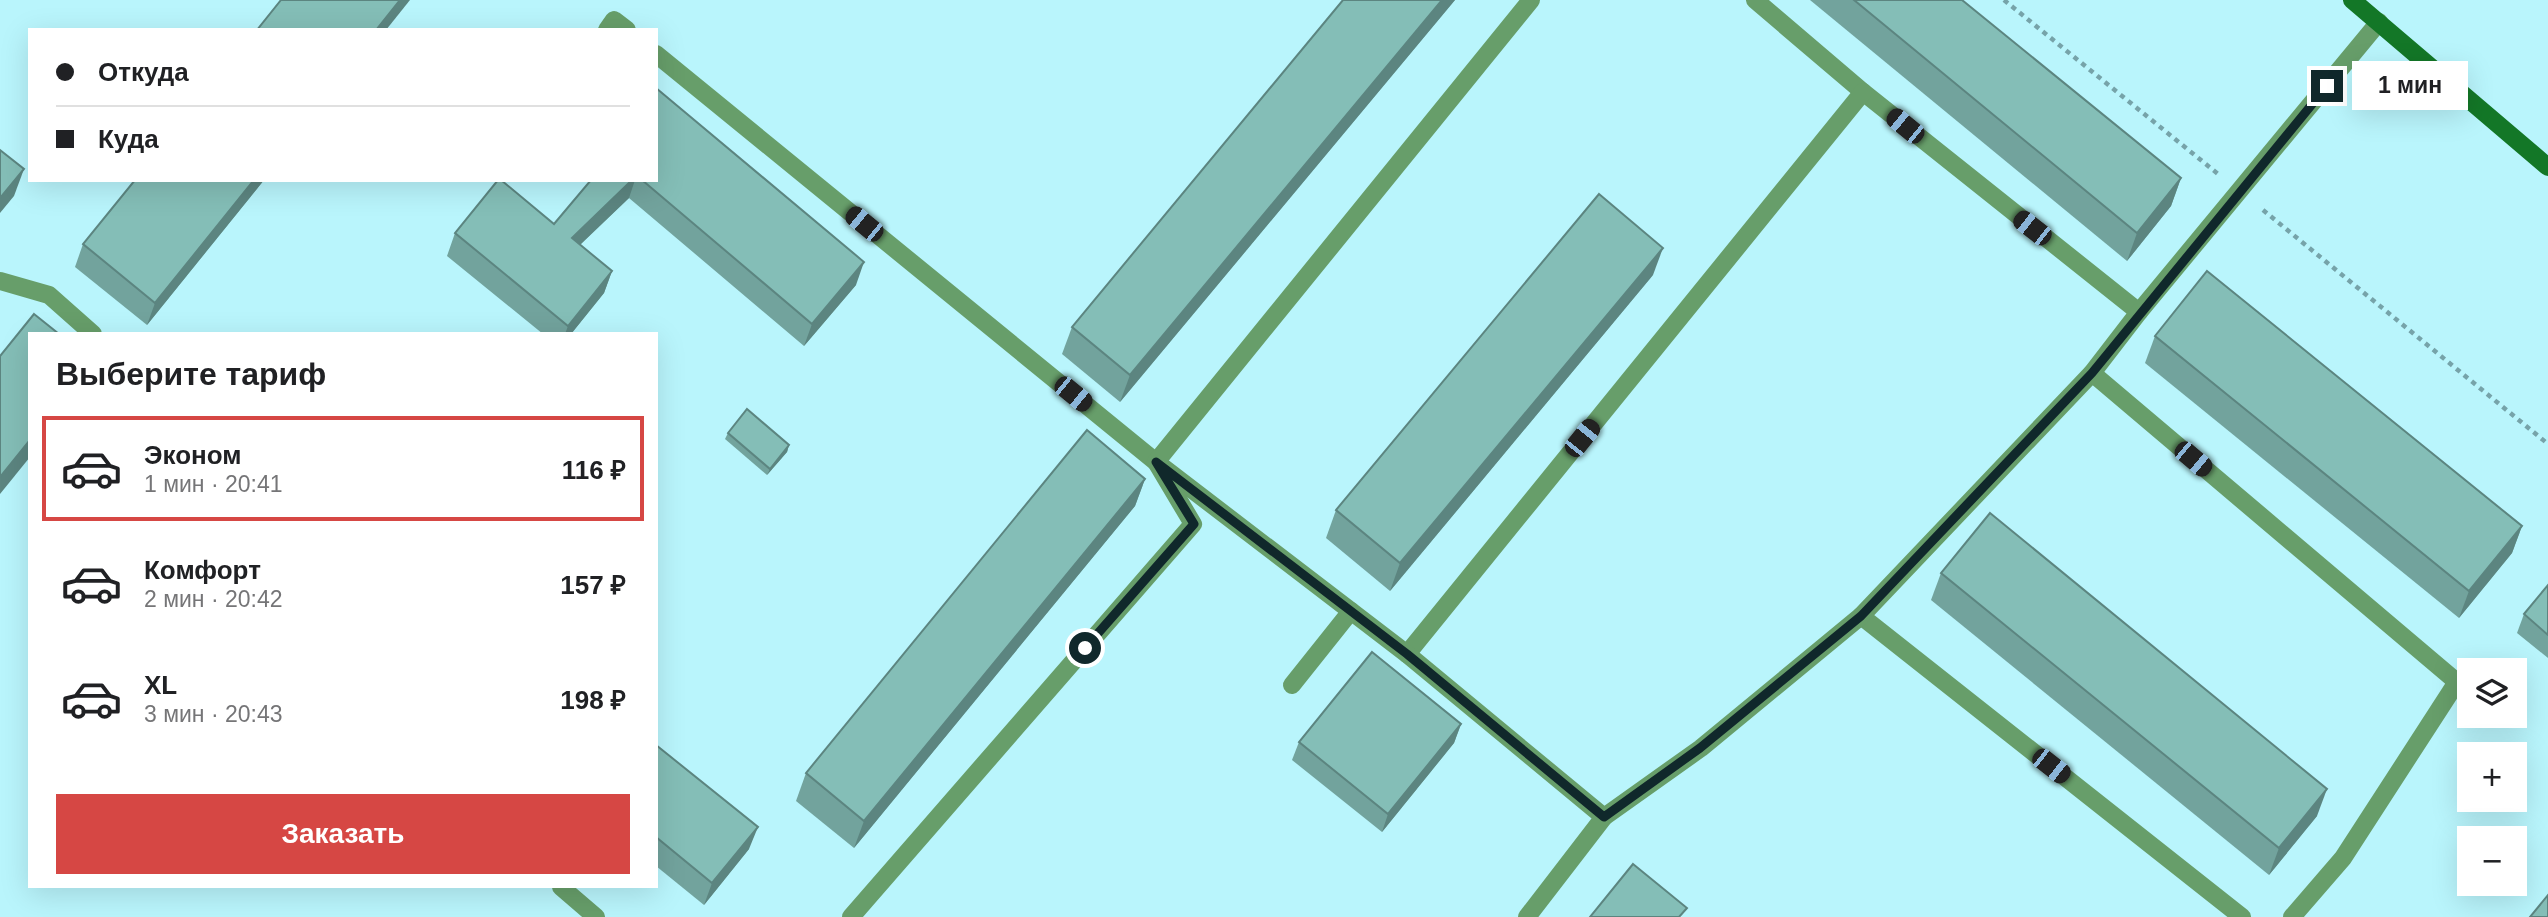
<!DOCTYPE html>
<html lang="ru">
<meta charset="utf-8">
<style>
body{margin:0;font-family:Helvetica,sans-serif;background:#f2f2f2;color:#202124;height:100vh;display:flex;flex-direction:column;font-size:26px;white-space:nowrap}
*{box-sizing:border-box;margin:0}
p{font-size:23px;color:#757577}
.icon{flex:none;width:38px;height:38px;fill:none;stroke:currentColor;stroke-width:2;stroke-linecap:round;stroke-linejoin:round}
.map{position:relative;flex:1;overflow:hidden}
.details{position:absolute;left:28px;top:332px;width:630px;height:556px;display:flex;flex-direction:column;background:#fff;border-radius:0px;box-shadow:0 7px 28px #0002}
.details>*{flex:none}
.guide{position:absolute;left:28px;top:28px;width:630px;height:154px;border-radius:0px;box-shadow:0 7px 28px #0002;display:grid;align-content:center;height:154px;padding:0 28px;background:#fff}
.controls{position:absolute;left:2457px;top:658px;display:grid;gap:14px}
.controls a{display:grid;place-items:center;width:70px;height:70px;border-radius:0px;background:#fff;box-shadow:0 7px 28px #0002;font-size:35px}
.end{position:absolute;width:32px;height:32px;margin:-16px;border:9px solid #10282b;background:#fff;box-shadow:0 0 0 4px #fff}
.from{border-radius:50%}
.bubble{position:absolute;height:49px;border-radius:0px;background:#fff;box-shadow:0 7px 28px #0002;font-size:23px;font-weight:600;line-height:49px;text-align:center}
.car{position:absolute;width:21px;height:42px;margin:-21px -10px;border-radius:9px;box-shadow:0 0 5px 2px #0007;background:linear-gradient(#222 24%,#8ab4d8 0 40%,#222 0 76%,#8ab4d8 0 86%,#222 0)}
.guide b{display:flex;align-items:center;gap:24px;height:66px;font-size:26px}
.guide b+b{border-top:2px solid #e0e0e0}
.guide i{width:18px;height:18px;background:#202124}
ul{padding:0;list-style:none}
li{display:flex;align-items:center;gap:21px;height:105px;margin:0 14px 10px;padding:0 14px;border:4px solid transparent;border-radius:0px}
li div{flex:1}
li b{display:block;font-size:26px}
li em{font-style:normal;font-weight:600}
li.active{border-color:#d64744}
li>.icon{width:63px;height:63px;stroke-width:1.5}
h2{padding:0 28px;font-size:32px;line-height:84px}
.button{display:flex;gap:14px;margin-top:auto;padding:14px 28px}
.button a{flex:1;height:80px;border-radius:0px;background:#d64744;color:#fff;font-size:28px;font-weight:600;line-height:80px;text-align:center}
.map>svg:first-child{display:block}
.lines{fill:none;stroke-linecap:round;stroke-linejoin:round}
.path{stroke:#76a3a9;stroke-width:4.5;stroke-dasharray:5 5;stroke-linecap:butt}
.lane{stroke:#679e6a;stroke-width:18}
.secondary{stroke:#137727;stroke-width:18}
.wall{fill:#72a39d}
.shaded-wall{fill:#5c8580}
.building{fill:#84beb7;stroke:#5c8580;stroke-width:2}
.route{stroke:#10282b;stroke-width:9}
</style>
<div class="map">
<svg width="2548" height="917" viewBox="0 0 2548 917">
<rect width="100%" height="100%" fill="#b9f5fc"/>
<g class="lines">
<g class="path">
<path d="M 2004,0 L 2218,174"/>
<path d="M 2263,210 L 2548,444"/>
</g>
<g class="lane">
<path d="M 1755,0 L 1863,92 L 2139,312 L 2379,22"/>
<path d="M 607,30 L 614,20 L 627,30"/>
<path d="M 656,54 L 1156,462 L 1407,654 L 1863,92"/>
<path d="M 0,281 L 49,295 L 93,334"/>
<path d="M 2139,312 L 2092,373 L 1861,616 L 2242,917"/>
<path d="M 2092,373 L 2457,682 L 2343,858 L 2292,917"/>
<path d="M 1407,654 L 1604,817 L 1701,748 L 1861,616"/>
<path d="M 1292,685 L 1351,611"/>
<path d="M 561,887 L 596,917"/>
<path d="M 851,917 L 1193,524 L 1156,462 L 1531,0"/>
<path d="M 1527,917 L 1604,817"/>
</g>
<path class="secondary" d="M 2352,0 L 2548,167"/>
</g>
<g class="wall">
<path d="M 1343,0 L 1455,0 L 1120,402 L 1062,354 L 1072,327 Z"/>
<path d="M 1810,0 L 1962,0 L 2181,178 L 2171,206 L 2127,261 Z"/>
<path d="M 264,180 L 147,325 L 75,267 L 83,244 Z"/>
<path d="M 591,180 L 656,180 L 856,285 L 804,346 L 629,198 L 580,245 L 612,271 L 604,293 L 571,334 L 543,334 L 447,256 L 455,233 L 554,224 Z"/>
<path d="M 1653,275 L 1390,591 L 1326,538 L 1336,510 Z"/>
<path d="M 2155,336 L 2522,526 L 2512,553 L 2459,618 L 2145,363 Z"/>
<path d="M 728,433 L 789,445 L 787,452 L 767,475 L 725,439 Z"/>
<path d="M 1145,479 L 1135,506 L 854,848 L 796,801 L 806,773 Z"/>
<path d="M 1941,573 L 2317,816 L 2269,875 L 1931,600 Z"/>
<path d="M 2548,585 L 2548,658 L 2517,633 L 2524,614 Z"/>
<path d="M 1461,724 L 1454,743 L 1382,832 L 1292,760 L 1299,742 Z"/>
<path d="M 656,745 L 749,849 L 704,905 L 656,866 Z"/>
</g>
<g class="shaded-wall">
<path d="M 400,0 L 410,0 L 386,30 L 376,30 Z"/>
<path d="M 1442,0 L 1455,0 L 1120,402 L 1130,375 Z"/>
<path d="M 24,169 L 14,196 L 0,213 L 0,198 Z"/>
<path d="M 2181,178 L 2171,206 L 2127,261 L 2137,233 Z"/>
<path d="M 254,180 L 264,180 L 147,325 L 155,303 Z"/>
<path d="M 632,180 L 635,180 L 629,198 L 564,260 L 572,238 Z"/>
<path d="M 1663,248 L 1653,275 L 1390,591 L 1400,563 Z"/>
<path d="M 864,262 L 856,285 L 804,346 L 812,324 Z"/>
<path d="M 612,271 L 604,293 L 571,334 L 565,334 L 568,326 Z"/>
<path d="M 30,440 L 30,457 L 0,494 L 0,477 Z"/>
<path d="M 789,445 L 787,452 L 767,475 L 770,469 Z"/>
<path d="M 1145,479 L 1135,506 L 854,848 L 864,821 Z"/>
<path d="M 2522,526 L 2512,553 L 2459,618 L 2469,591 Z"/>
<path d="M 1461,724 L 1454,743 L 1382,832 L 1388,814 Z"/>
<path d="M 2327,789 L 2317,816 L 2269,875 L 2279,848 Z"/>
<path d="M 758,827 L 749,849 L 704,905 L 712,883 Z"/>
</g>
<g class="building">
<path d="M 281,0 L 400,0 L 376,30 L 257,30 Z"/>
<path d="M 1343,0 L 1442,0 L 1130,375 L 1072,327 Z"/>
<path d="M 1854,0 L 1962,0 L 2181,178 L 2137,233 Z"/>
<path d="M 656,88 L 864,262 L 812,324 L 642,180 L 656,180 Z"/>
<path d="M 0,150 L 24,169 L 0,198 Z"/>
<path d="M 135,180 L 254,180 L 155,303 L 83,244 Z"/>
<path d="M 498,180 L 501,180 L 554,224 L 591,180 L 632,180 L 572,238 L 612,271 L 568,326 L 455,233 Z"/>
<path d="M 1599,194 L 1663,248 L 1400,563 L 1336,510 Z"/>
<path d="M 2207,271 L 2522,526 L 2469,591 L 2155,336 Z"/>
<path d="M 34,314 L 59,334 L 30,334 L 30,440 L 0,477 L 0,356 Z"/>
<path d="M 747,409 L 789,445 L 770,469 L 728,433 Z"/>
<path d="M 1087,430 L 1145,479 L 864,821 L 806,773 Z"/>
<path d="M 1990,513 L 2327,789 L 2279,848 L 1941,573 Z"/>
<path d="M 2548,585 L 2548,635 L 2524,614 Z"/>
<path d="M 1372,652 L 1461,724 L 1388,814 L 1299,742 Z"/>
<path d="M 656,745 L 758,827 L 712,883 L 656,837 Z"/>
<path d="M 1633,864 L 1687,908 L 1679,917 L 1590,917 Z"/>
<path d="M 2548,895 L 2548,917 L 2530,917 Z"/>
</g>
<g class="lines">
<path class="route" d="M 1085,648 L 1194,524 L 1156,462 L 1407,654 L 1604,817 L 1700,748 L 1861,616 L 2092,373 L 2327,86"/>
</g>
</svg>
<div class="controls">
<a><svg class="icon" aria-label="layers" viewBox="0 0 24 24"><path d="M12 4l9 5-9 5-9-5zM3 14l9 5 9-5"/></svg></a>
<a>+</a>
<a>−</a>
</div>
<i class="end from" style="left:1085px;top:648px"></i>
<i class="end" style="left:2327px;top:86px"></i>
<div class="bubble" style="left:2352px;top:61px;width:116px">1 мин</div>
<i class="car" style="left:1905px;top:126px;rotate:309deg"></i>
<i class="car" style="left:864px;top:224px;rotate:309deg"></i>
<i class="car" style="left:2032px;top:228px;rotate:308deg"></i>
<i class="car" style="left:1073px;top:394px;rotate:129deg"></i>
<i class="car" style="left:1582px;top:438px;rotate:39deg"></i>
<i class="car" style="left:2193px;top:459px;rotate:130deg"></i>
<i class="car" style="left:2051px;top:766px;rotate:128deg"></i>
<div class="guide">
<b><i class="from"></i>Откуда</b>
<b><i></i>Куда</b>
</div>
<section class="details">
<h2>Выберите тариф</h2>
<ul>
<li class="active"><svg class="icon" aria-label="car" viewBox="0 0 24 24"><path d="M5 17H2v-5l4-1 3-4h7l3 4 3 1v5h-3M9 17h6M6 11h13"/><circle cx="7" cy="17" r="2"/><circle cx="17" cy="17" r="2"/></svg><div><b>Эконом</b><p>1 мин · 20:41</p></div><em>116 ₽</em></li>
<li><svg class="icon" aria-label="car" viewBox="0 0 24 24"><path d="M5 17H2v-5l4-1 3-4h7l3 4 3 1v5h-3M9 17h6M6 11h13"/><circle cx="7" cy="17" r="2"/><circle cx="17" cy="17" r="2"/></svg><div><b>Комфорт</b><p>2 мин · 20:42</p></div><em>157 ₽</em></li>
<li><svg class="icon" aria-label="car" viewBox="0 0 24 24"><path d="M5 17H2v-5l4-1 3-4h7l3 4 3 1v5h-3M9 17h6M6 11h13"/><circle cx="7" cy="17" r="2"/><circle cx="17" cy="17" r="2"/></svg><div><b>XL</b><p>3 мин · 20:43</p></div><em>198 ₽</em></li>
</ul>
<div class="button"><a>Заказать</a></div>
</section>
</div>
